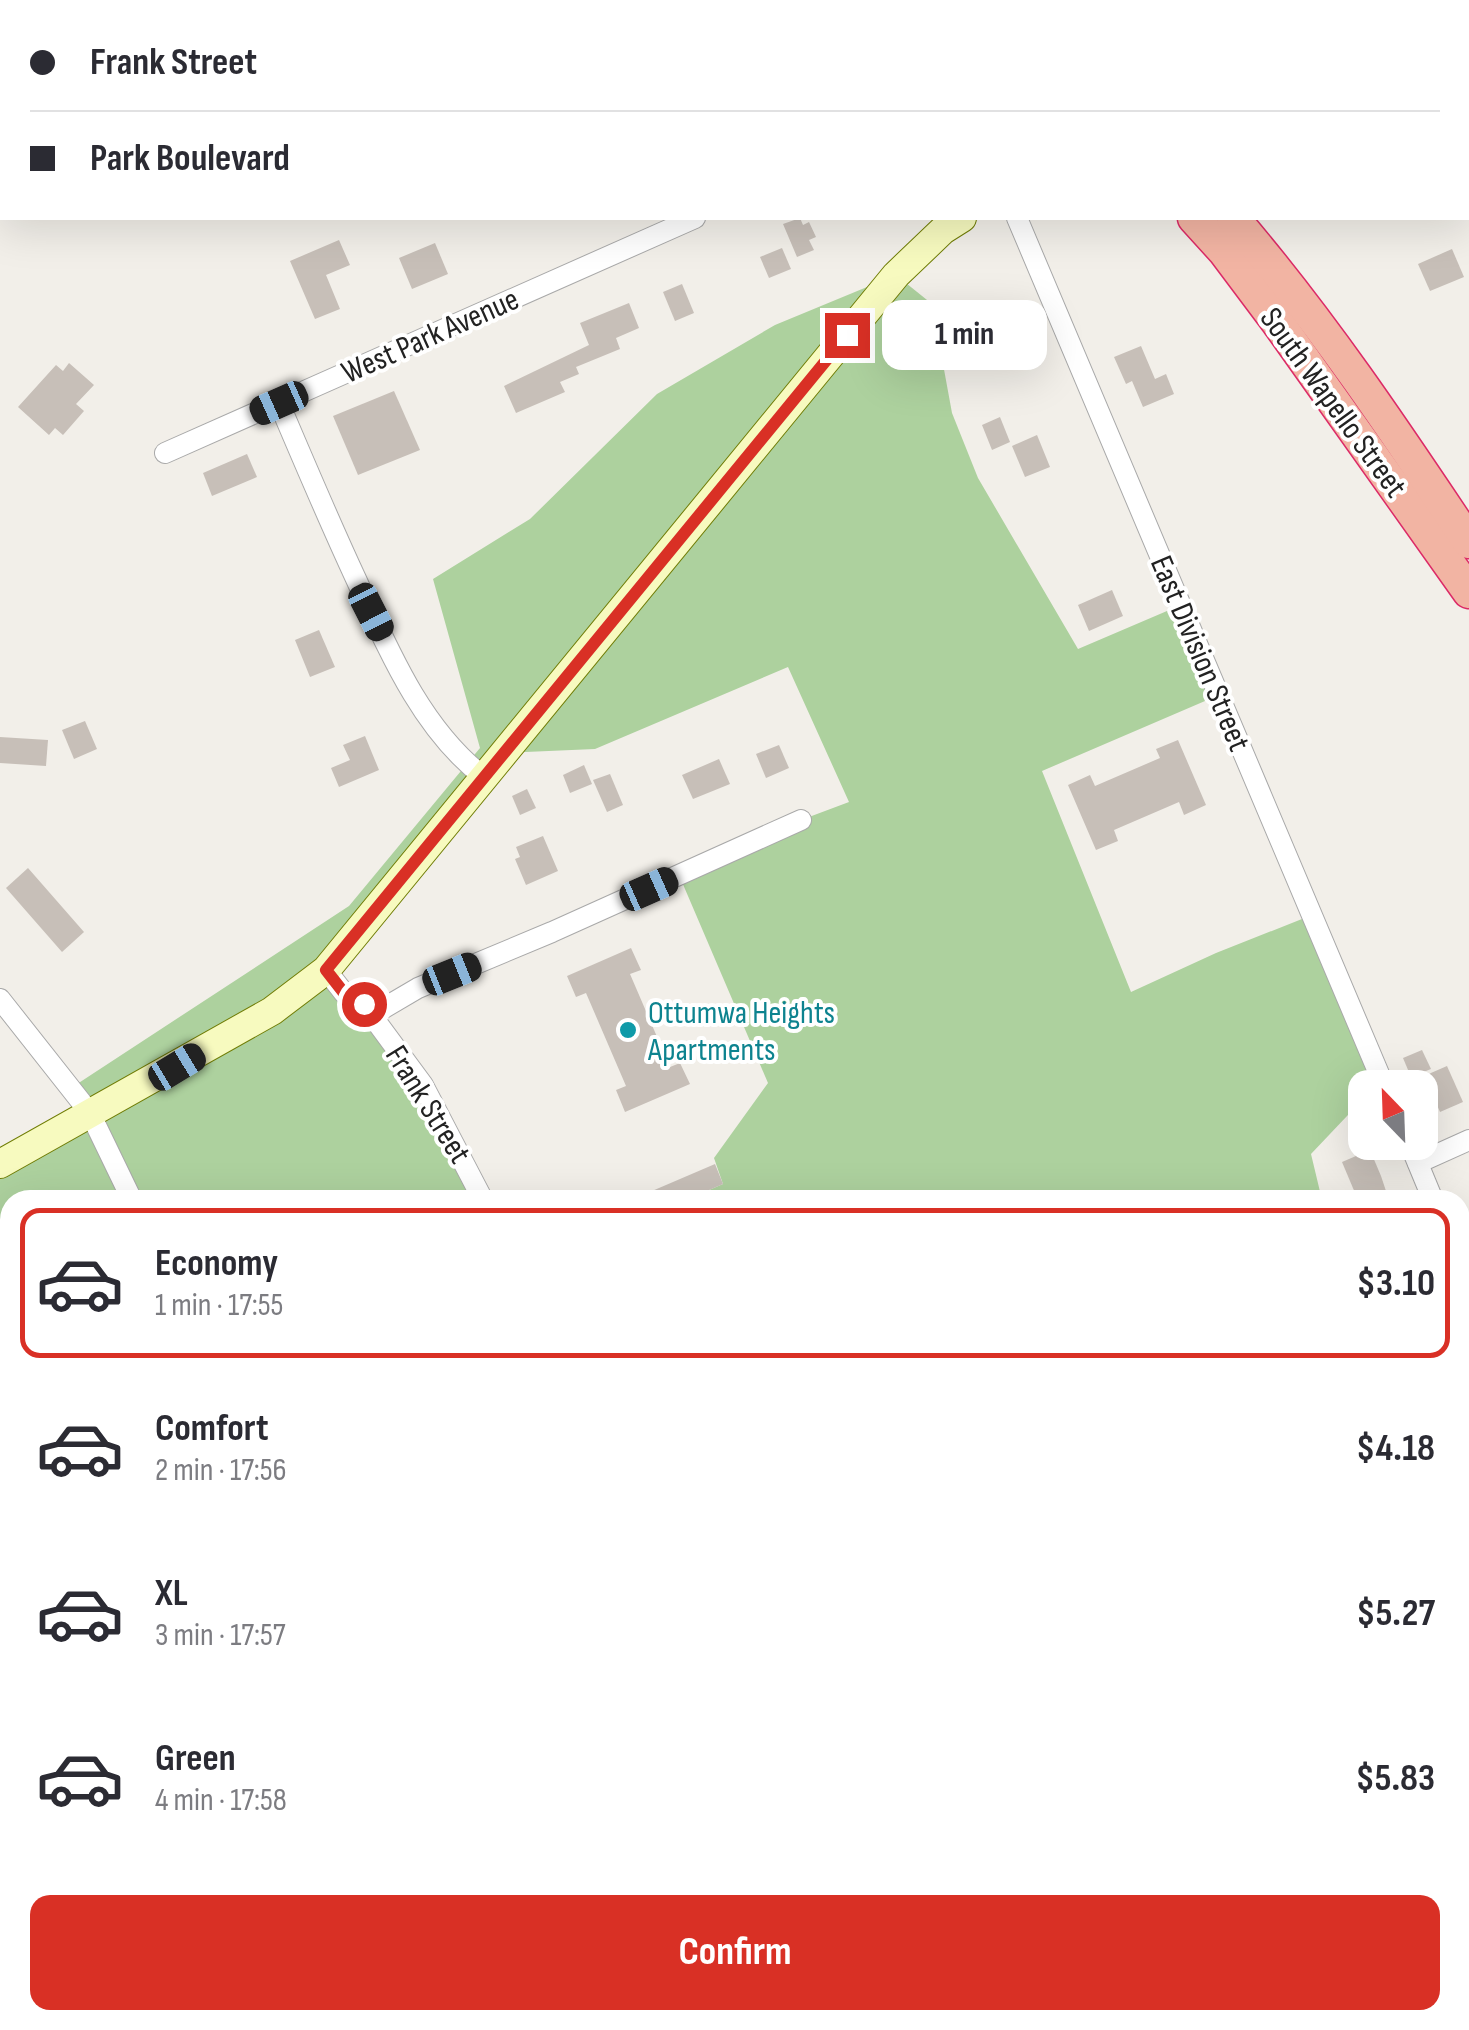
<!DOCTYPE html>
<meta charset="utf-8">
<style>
body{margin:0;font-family:"Sofia Sans Condensed",sans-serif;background:#f7f7f7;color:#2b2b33;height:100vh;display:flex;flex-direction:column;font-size:38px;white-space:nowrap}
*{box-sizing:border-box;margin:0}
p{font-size:32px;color:#7c7c81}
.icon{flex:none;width:55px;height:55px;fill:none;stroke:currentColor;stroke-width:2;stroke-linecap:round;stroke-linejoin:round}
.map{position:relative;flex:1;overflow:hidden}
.drawer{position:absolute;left:0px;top:1190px;width:1470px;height:840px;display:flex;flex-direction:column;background:#fff;border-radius:30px 30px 0 0;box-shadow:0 10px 40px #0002}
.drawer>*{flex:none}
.guide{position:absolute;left:0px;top:0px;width:1470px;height:220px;box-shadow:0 10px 40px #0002;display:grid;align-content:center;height:220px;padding:0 30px;background:#fff}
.needle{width:65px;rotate:337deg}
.controls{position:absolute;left:1348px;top:1070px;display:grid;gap:20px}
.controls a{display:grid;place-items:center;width:90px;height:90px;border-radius:20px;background:#fff;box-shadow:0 10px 40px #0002;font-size:50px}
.end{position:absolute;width:45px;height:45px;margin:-22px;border:12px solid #d93025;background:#fff;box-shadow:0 0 0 5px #fff}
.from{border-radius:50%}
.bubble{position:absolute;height:70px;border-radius:20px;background:#fff;box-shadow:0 10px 40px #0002;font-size:32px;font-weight:700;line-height:70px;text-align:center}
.car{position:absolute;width:30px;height:60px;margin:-30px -15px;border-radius:12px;box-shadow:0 0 8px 2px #0007;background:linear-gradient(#222 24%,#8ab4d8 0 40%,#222 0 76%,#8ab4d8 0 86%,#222 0)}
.guide b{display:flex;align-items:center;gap:35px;height:95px;font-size:38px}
.guide b+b{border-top:2px solid #e1e1e2}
.guide i{width:25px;height:25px;background:#2b2b33}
ul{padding:18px 0 0;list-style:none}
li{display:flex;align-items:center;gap:30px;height:150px;margin:0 20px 15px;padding:0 10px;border:5px solid transparent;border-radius:20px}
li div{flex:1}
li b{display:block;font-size:38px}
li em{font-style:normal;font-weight:700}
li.current{border-color:#d93025}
li>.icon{width:90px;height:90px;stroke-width:1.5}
.cta{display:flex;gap:20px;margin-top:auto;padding:20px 30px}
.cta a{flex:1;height:115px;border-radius:20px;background:#d93025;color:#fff;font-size:40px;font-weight:700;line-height:115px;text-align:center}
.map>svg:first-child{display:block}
.forest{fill:#add19e}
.building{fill:#c7bfb8}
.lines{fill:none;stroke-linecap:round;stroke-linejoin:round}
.minor-casing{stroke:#a9a9a9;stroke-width:22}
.tertiary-casing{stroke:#a9a9a9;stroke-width:28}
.secondary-casing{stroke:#707d05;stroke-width:30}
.trunk-casing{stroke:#dc2a67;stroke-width:35}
.minor{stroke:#fff;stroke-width:20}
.tertiary{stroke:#fff;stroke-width:25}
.secondary{stroke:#f7fabf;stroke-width:28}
.trunk{stroke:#f2b4a3;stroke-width:32}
.route{stroke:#d93025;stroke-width:12}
.culture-dot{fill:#0f9aa8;stroke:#fff;stroke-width:4}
.labels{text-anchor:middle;stroke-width:8;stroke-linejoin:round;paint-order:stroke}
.street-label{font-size:32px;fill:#222;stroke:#fff}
.culture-label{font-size:32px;fill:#0d838f;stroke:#fff;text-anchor:start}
</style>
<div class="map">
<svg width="1469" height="2030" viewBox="0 0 1469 2030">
<rect width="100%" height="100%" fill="#f2efe9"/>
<g class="forest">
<path d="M 0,0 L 506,0 L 2,2 L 0,215 Z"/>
<path d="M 896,275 L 932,304 L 952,413 L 978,478 L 1078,649 L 1181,605 L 1219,695 L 1042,771 L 1131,992 L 1216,953 L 1312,915 L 1374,1087 L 1365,1088 L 1365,1097 L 1311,1154 L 1322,1200 L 686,1200 L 723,1184 L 714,1158 L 768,1083 L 679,875 L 801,820 L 849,802 L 788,667 L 595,749 L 504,753 L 326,970 L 364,1005 L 482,1200 L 10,1200 L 10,1557 L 0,1569 L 0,1164 L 90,1114 L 71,1088 L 349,906 L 480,748 L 433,579 L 530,519 L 657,394 L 775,325 Z"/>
<path d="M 1460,1397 L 1469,1401 L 1469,1520 L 1460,1528 Z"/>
<path d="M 793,2020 L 923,2020 L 906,2030 L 789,2030 Z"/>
</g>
<g class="building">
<path d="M 800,218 L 803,225 L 809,222 L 816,237 L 809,240 L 814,250 L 797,257 L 783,224 Z"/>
<path d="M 339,240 L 350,265 L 326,275 L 340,309 L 315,319 L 290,261 Z"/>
<path d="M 435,243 L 448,274 L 412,289 L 399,258 Z"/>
<path d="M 782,248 L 791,269 L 769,278 L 760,257 Z"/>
<path d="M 1452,249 L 1464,277 L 1430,291 L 1418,264 Z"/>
<path d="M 682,284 L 694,313 L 675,321 L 663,292 Z"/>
<path d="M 629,303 L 639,328 L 616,338 L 620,349 L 576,367 L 579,374 L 560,382 L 565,392 L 516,413 L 504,386 L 589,345 L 580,323 Z"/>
<path d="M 984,305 L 997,335 L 973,346 L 960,316 Z"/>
<path d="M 1141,346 L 1155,379 L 1166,374 L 1174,394 L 1143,407 L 1132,381 L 1126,384 L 1114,357 Z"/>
<path d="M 69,363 L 94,385 L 76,404 L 84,411 L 63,435 L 55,428 L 49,435 L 18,407 L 56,365 L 63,371 Z"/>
<path d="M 394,391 L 420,450 L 358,475 L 333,416 Z"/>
<path d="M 1000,417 L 1010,442 L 992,450 L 982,425 Z"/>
<path d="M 1037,435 L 1050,467 L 1025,477 L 1012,446 Z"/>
<path d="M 247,454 L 257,477 L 212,496 L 203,473 Z"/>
<path d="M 1112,590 L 1123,616 L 1089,631 L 1078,605 Z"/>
<path d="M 319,630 L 335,667 L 310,677 L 295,640 Z"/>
<path d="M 85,721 L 97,749 L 74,759 L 62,730 Z"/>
<path d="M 365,736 L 379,770 L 339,787 L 331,768 L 350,760 L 343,745 Z"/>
<path d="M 0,737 L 48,740 L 46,766 L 0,763 Z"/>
<path d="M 1178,740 L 1206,805 L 1184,815 L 1179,802 L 1114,830 L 1118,841 L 1096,850 L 1068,785 L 1090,775 L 1095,786 L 1160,758 L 1156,749 Z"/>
<path d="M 779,745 L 789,768 L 766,778 L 756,754 Z"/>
<path d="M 719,759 L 730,784 L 693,799 L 682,775 Z"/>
<path d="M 584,765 L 592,784 L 570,793 L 563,775 Z"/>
<path d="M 610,774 L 623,805 L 607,812 L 593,780 Z"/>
<path d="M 527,789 L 536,808 L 520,815 L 512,796 Z"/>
<path d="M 543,836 L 558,871 L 526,885 L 515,859 L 520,857 L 516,847 Z"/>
<path d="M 28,868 L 84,932 L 62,952 L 6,888 Z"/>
<path d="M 631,948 L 641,970 L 630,974 L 670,1067 L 680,1063 L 690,1084 L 625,1112 L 616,1090 L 626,1086 L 586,993 L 576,997 L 567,976 Z"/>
<path d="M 1422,1050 L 1431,1069 L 1411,1077 L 1403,1058 Z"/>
<path d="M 1447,1066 L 1463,1102 L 1440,1112 L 1424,1076 Z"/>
<path d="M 1370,1150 L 1381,1176 L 1389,1200 L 1358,1200 L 1342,1162 Z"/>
<path d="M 715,1164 L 723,1184 L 686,1200 L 631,1200 Z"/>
</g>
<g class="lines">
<g class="minor-casing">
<g id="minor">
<path d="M 1017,218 L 1385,1088"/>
<path d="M 279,403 C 304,462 329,521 356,579 C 388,649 421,729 484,777"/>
<path d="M 165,453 L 695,218"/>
<path d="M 326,970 L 344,993 L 364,1005 L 423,1085 L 483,1200"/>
<path d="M 0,999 L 90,1113 L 132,1200"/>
<path d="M 372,1015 L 418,988 L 552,932 L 801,820"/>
<path d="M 1409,1142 L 1433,1200"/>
<path d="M 1418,1163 L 1469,1140"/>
<path d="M 1460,1262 L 1469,1284"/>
<path d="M 0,1820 L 10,1823"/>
<path d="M 0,1970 L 10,1944"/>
<path d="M 497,2020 L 502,2030"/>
<path d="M 1147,2020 L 1151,2030"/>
<path d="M 423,2030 L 427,2020"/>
</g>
</g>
<g class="tertiary-casing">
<g id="tertiary">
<path d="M 1460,1724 L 1469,1701"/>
<path d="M 1340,2030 L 1344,2020"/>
</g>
</g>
<g class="secondary-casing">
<g id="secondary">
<path d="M 1412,2 L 1418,0"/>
<path d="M 0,1164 L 272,1011 L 326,970 L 896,275 L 943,230 L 962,218"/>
</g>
</g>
<g class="trunk-casing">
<g id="trunk">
<path d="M 1011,0 L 1013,2"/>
<path d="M 1047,0 L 1049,2"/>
<path d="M 1194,218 L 1224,251 L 1278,323 L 1469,592"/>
<path d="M 1233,218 C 1320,319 1395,431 1469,542"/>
</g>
</g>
<use href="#minor" class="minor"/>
<use href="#tertiary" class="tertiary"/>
<use href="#secondary" class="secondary"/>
<use href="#trunk" class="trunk"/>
</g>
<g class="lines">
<path class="route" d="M 364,1004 L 344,993 L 326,970 L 847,335"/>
</g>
<circle class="culture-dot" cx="628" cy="1030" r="10"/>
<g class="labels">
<g class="street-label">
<text transform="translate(430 335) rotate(-24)" y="11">West Park Avenue</text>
<text transform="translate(1334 402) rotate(54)" y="11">South Wapello Street</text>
<text transform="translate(1201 653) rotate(67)" y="11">East Division Street</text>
<text transform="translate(429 1104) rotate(58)" y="11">Frank Street</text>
</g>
<g class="culture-label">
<text x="648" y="1023">Ottumwa Heights<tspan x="648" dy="37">Apartments</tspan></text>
</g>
</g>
</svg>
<div class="controls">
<a><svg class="needle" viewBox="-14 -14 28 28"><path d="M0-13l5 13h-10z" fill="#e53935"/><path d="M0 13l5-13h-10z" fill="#7c7c81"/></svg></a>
</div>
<i class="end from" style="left:364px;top:1004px"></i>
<i class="end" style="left:847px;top:335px"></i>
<div class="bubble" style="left:882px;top:300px;width:165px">1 min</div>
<i class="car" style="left:279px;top:403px;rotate:246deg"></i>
<i class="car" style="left:371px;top:612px;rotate:153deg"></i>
<i class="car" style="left:649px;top:889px;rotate:66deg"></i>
<i class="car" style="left:452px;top:974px;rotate:68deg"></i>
<i class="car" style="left:177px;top:1067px;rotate:59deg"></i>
<div class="guide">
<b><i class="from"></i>Frank Street</b>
<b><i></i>Park Boulevard</b>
</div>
<section class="drawer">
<ul>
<li class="current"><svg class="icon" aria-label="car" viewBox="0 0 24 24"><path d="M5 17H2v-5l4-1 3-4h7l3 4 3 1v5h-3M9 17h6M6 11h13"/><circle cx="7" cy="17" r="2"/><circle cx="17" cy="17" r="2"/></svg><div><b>Economy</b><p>1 min · 17:55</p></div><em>$3.10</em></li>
<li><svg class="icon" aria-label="car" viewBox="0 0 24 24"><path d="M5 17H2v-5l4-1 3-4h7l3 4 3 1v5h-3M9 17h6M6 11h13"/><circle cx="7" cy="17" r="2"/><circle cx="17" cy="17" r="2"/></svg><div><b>Comfort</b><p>2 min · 17:56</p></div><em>$4.18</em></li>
<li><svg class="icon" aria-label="car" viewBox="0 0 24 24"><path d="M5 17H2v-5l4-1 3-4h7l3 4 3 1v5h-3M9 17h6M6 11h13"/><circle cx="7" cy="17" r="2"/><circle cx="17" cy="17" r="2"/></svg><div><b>XL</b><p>3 min · 17:57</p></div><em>$5.27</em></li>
<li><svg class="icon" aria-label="car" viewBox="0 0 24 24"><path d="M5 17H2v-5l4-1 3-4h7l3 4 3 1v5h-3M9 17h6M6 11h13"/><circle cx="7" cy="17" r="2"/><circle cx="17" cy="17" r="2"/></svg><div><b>Green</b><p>4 min · 17:58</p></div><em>$5.83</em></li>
</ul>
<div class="cta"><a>Confirm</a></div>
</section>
</div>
